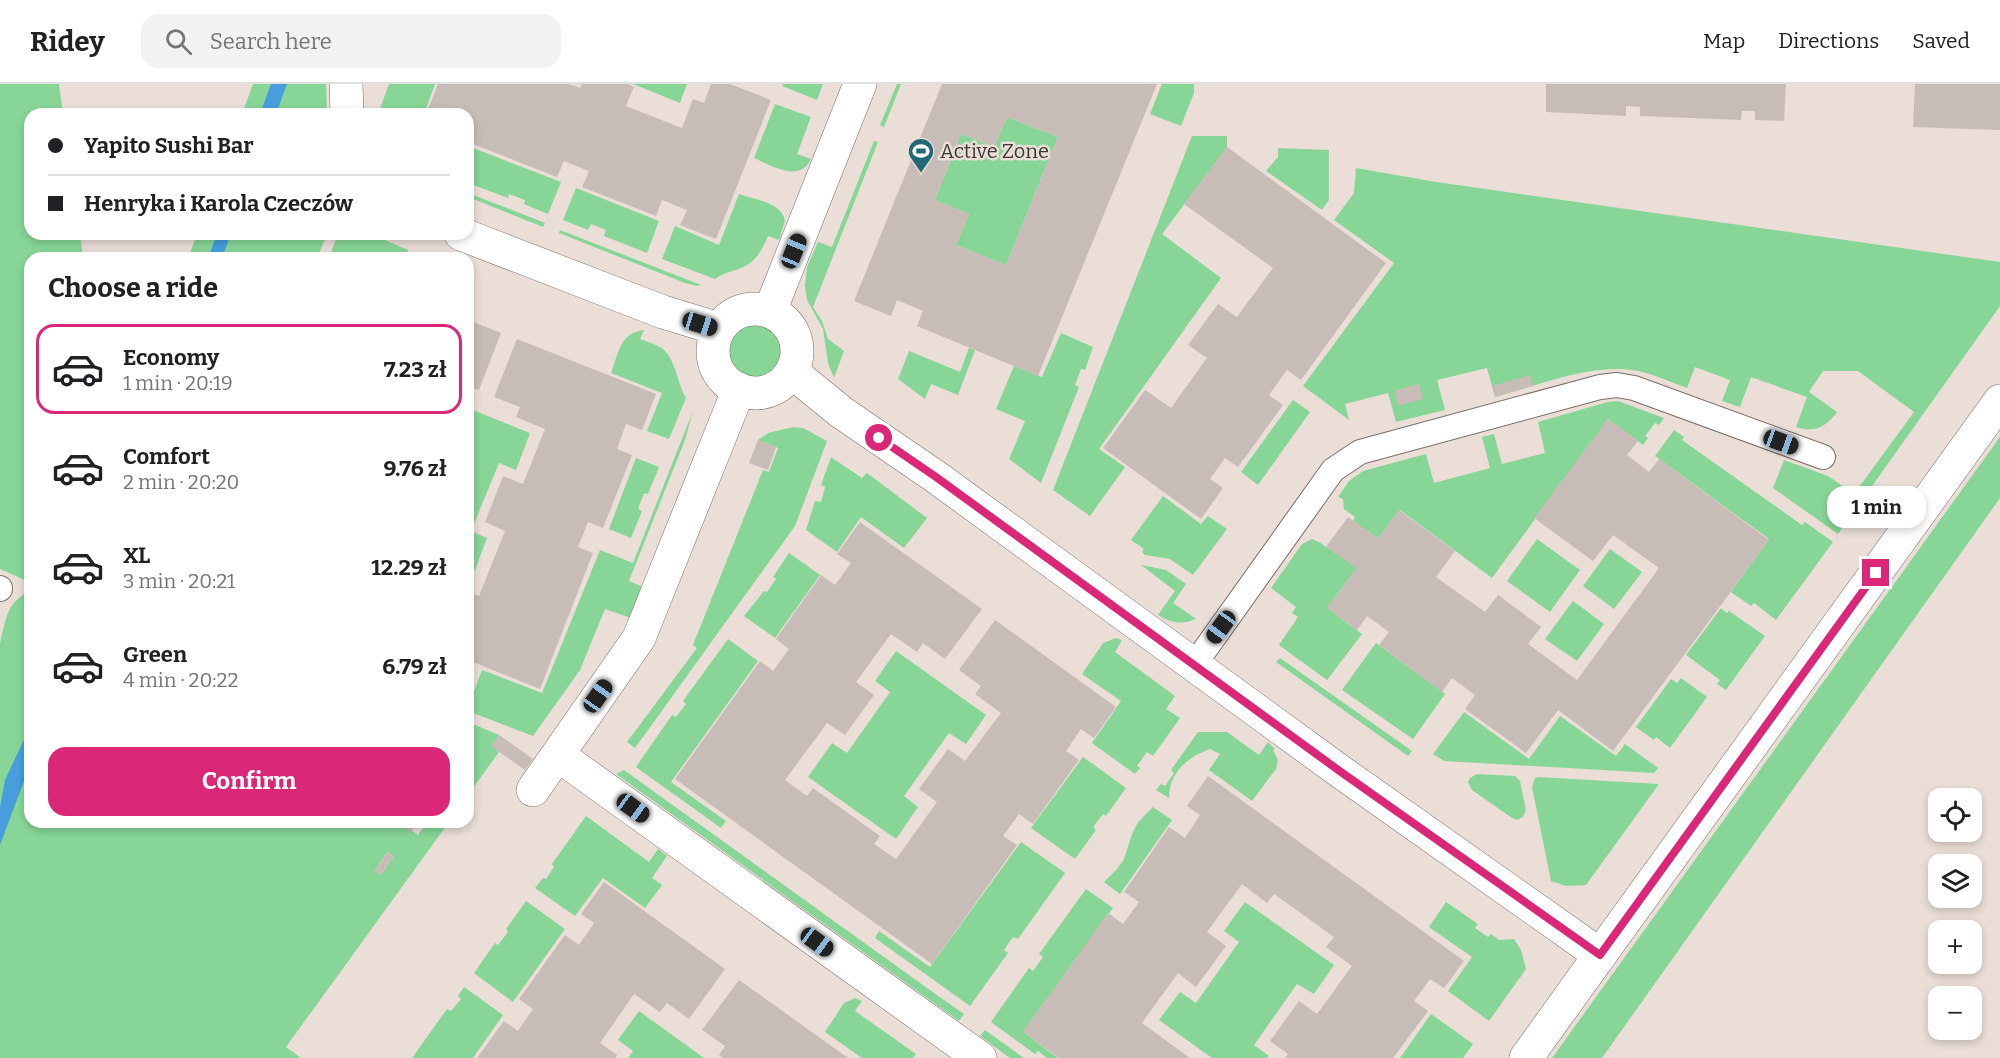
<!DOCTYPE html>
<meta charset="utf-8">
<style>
body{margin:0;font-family:Bitter,serif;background:#f2f2f2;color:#202124;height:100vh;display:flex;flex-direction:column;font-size:22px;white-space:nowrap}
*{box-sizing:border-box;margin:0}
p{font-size:20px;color:#757577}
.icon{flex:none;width:33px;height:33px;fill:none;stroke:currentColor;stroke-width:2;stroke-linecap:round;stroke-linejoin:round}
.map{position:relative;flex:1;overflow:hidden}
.drawer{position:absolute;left:24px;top:168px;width:450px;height:576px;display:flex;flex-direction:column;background:#fff;border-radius:18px;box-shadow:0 3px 9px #0003}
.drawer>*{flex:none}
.hud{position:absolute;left:24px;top:24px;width:450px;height:132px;border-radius:18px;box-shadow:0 3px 9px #0003;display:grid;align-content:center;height:132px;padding:0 24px;background:#fff}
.tools{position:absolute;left:1928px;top:704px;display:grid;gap:12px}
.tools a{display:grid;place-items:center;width:54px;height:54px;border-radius:12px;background:#fff;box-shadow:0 3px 9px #0003;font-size:30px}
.end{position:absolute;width:27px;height:27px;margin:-14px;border:8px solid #db2777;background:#fff;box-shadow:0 0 0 3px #fff}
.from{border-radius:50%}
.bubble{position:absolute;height:42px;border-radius:18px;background:#fff;box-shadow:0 3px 9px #0003;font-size:20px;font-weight:700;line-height:42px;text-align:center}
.car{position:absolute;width:18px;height:36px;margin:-18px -9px;border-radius:8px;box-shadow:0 0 4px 2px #0007;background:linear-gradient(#222 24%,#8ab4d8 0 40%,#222 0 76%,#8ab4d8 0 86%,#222 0)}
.hud b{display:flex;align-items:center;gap:21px;height:57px;font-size:22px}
.hud b+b{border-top:2px solid #e0e0e0}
.hud i{width:15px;height:15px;background:#202124}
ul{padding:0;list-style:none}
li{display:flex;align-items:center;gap:18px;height:90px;margin:0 12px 9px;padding:0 12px;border:3px solid transparent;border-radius:18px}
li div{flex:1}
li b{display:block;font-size:22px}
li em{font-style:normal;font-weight:700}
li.selected{border-color:#db2777}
li>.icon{width:54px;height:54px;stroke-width:1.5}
h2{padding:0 24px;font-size:27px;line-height:72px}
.button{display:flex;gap:12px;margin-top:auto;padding:12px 24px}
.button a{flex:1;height:69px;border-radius:18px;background:#db2777;color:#fff;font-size:24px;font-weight:700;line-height:69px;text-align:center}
header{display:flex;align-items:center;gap:36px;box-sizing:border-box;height:84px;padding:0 30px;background:#fff;border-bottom:2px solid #e0e0e0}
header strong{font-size:28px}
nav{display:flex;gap:33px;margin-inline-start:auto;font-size:21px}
.search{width:420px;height:54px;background:#f2f2f2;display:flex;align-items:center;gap:15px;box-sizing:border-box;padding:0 21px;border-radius:18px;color:#757577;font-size:22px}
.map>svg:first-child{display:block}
.green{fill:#87d697;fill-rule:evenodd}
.water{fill:#469fdc}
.building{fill:#c8bcb6;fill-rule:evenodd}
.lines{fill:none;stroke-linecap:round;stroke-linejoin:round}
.service-casing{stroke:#7a6f69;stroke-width:26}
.minor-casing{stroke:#7a6f69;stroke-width:34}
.service{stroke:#fff;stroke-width:24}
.minor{stroke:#fff;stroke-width:33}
.route{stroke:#db2777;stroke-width:8}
.labels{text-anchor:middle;stroke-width:5;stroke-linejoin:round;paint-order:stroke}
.poi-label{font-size:20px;fill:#3d3936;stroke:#eaded7;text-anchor:start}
</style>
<header>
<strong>Ridey</strong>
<div class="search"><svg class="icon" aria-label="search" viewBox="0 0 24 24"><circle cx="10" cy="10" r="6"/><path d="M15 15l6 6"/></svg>Search here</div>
<nav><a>Map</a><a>Directions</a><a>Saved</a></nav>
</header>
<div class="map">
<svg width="2000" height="974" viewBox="0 0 2000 974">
<rect width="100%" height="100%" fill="#eaded7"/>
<g class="green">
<path d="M 0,0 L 59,0 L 63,30 L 30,30 L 30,150 L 80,150 L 83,174 L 30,174 L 30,738 L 399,738 L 418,751 L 427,738 L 449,738 L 286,963 L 301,974 L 0,974 L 0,559 C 3,547 5,531 13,520 C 19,512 31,509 27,497 L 0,485 ZM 387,768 L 394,772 L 381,791 L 375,787 Z"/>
<path d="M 253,0 L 326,0 L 327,30 L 242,30 Z"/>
<path d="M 389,0 L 435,0 L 424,30 L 378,30 Z"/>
<path d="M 633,0 L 687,0 L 680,19 Z"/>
<path d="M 783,0 L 823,0 L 817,16 L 782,2 Z"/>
<path d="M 897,0 L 901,0 L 884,43 L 880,41 Z"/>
<path d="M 1162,0 L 1194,0 L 1194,9 L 1181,42 L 1150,30 Z"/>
<path d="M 775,20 L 811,33 L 797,70 L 811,75 C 800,99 772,82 754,74 Z"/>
<path d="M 1007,33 L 1058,53 L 1006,181 L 956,161 L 969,130 L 935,116 L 961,50 L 994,63 Z"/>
<path d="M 1192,52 L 1227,52 L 1227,63 L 1162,150 L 1221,194 L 1099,365 L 1125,383 L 1090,432 L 1053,406 Z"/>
<path d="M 874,57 L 878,58 L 813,223 L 822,237 L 828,255 L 844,267 L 834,294 L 828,279 L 823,245 L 807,216 L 805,202 L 807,183 L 818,158 L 832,163 Z"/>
<path d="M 468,62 L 561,98 L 548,130 L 524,120 L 525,116 L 509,110 L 508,114 L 468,99 Z"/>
<path d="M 1278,64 L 1329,66 L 1329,116 L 1322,126 L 1266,87 L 1278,73 Z"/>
<path d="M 1356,84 L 1436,98 L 2000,178 L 2000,222 L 1838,450 L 1773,404 L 1784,376 L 1828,392 L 1854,410 L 1914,328 L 1858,287 L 1823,287 L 1809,308 L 1837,328 C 1826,343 1815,349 1796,343 L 1807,313 L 1751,293 L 1740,323 L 1722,317 L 1730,296 L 1695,283 L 1687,304 C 1671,298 1655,291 1639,287 C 1593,278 1539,301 1495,313 L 1487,284 L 1437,296 L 1445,326 L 1396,338 L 1388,309 L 1345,320 L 1349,336 L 1303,302 L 1394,179 L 1334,136 L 1354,109 Z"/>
<path d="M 576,104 L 659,137 L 647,169 L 604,152 L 606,146 L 591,140 L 588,146 L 563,136 Z"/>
<path d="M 468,109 L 545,139 L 543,143 L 468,113 Z"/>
<path d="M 739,110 C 756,116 781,118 785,137 L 779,156 L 768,152 C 762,166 756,178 741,184 C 731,188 723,189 715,195 L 662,175 L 675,142 L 719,161 Z"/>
<path d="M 560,146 L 701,201 L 697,202 L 685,199 L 559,149 Z"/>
<path d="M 197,150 L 327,150 L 317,174 L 188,174 Z"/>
<path d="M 338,150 L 371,150 L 408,166 L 404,174 L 329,174 Z"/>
<circle cx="755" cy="266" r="31"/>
<path d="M 644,246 L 640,255 C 648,258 656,260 663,265 C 676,276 677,299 686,314 L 669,355 L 647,347 L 662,309 L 611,289 C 619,269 619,249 644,246 Z"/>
<path d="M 1061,249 L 1093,263 L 1085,286 L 1081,285 L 1075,301 L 1079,303 L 1041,399 L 1009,375 L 1025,337 L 996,325 L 1014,282 L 1042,293 Z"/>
<path d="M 969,264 L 975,266 L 958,311 L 931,300 L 925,315 L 898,295 L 909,267 L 960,288 Z"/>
<path d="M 1293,316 L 1310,328 L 1258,401 L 1241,388 Z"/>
<path d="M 1618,317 L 1664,334 L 1659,341 L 1655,339 L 1645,352 L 1648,354 L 1643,361 L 1608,335 L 1492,494 L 1400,426 L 1378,454 L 1353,437 L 1355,433 L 1344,425 L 1343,415 L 1338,413 L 1349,397 L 1363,387 L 1426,370 L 1434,399 L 1490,384 L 1482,353 L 1494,350 L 1502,380 L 1545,369 L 1538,338 L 1608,318 Z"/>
<path d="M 468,324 L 530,349 L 516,386 L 499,379 L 471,447 L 487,454 L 475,486 L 468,483 Z"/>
<path d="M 693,327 L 685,356 L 629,497 L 643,503 L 631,534 L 605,525 L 580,586 L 533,652 L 468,627 L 468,623 L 482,586 L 542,609 L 600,466 L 633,479 Z"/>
<path d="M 793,343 L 803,344 L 827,357 L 795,442 L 635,664 L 627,658 L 697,564 L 693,561 L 763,386 L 769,388 L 778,364 L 758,356 L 768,349 Z"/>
<path d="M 1674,346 L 1684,353 L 1682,356 L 1802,441 L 1805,438 L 1833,458 L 1776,536 L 1754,519 L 1751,522 L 1731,508 L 1769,455 L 1655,372 Z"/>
<path d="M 2000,353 L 2000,414 L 1602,974 L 1552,974 Z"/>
<path d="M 831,373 L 862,394 L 867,389 L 927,434 L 904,464 L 861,433 L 837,468 L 806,446 L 815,417 L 821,418 L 825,403 L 821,401 Z"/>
<path d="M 636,374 L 659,383 L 648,410 L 644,409 L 638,425 L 642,427 L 631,454 L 609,445 Z"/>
<path d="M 1163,412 L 1201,440 L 1208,432 L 1227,445 L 1193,491 L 1170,475 L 1145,471 L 1142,468 L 1144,465 L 1131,456 Z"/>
<path d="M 1312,455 L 1319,458 L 1357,484 L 1327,524 L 1362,550 L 1327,596 L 1279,561 L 1298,533 L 1292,529 L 1296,523 L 1271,504 L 1302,460 Z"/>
<path d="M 1537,455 L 1580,486 L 1550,528 L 1507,497 Z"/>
<path d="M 1610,465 L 1642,488 L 1614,525 L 1583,502 Z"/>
<path d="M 789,469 L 820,491 L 775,554 L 744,532 L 764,507 L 767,508 L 776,495 L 773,493 Z"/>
<path d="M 1141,481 L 1166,486 L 1186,500 L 1173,519 L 1196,535 C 1182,541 1171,539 1158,531 L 1175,507 Z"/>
<path d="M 1573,517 L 1604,540 L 1577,577 L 1545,555 Z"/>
<path d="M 1721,524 L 1727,529 L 1729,527 L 1765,552 L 1726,606 L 1717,600 L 1720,596 L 1686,571 Z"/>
<path d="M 1116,554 L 1122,556 L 1115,568 L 1175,612 L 1166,625 L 1180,634 L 1153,672 L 1147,668 L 1137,682 L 1140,684 L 1135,690 L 1092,659 L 1121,617 L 1082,590 L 1103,559 Z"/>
<path d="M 728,555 L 758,577 L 671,698 L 726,737 L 721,744 L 636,683 L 672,631 L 676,633 L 686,620 L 683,617 Z"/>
<path d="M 1376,559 L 1445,610 L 1413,655 L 1342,606 Z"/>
<path d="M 896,567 L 986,631 L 966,660 L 949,649 L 904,712 L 918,723 L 896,755 L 808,693 L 832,659 L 847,669 L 890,608 L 875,597 Z"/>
<path d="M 1280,574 L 1412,667 L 1408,672 L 1276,578 Z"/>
<path d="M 1681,594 L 1707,613 L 1670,664 L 1656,653 L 1654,656 L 1636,643 L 1671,595 L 1677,599 Z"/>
<path d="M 1464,628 L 1529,675 L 1560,632 L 1616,672 L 1625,660 L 1658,684 L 1654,689 L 1444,677 L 1433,670 Z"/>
<path d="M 468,638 L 499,651 L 492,662 L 499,668 L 468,711 Z"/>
<path d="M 1198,648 L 1227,648 L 1259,671 L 1268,658 L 1275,665 L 1273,666 L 1278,676 L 1276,685 L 1252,717 L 1209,686 L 1220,670 L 1210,665 C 1187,673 1169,689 1169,714 L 1156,706 L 1161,700 L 1165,702 L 1174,689 L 1171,686 Z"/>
<path d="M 1083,673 L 1126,704 L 1106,732 L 1103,730 L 1093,743 L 1096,746 L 1075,775 L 1031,744 Z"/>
<path d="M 624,686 L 927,904 L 964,930 L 959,937 L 616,690 Z"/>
<path d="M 1477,690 L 1515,692 L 1520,697 L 1526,726 L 1523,733 L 1517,736 L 1512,734 L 1472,706 L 1468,698 L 1470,694 Z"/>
<path d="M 1539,693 L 1659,700 L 1586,801 L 1566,802 L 1551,797 L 1532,703 L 1535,694 Z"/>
<path d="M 1153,723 L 1172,736 L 1120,810 L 1104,798 L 1117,785 L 1124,775 L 1132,750 L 1138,738 Z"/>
<path d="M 586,732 L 649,778 L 658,765 L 667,772 L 652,794 L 662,801 L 645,824 L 603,794 L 575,832 L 535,804 L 543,794 L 546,795 L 554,783 L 552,780 Z"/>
<path d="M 1021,758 L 1065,789 L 1018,855 L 1013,853 L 1004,866 L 1008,869 L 970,922 L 875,854 L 879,847 L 930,883 Z"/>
<path d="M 1086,805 L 1113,824 L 1023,948 L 1058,974 L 1047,974 L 1038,967 L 1035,970 L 991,938 L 1029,884 L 1033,887 L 1043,873 L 1039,870 Z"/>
<path d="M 526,817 L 565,845 L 513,918 L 474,889 L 495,859 L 498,861 L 508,848 L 506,845 Z"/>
<path d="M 1245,818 L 1334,881 L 1314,910 L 1297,900 L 1254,961 L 1269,972 L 1267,974 L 1212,974 L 1159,936 L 1180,908 L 1196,919 L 1239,858 L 1224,847 Z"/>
<path d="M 1446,818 L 1478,840 L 1475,844 L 1488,853 L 1491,850 L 1499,856 L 1514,855 L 1521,866 L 1526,885 L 1489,937 L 1448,907 L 1472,873 L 1429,843 Z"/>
<path d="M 464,903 L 503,931 L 473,974 L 412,974 L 447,925 L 451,927 L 461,915 L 458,912 Z"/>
<path d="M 855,914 L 862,917 L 855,927 L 916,970 L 913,974 L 862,974 L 825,948 L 844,919 Z"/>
<path d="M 639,927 L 704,974 L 628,974 L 633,967 L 618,956 Z"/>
<path d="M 1431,930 L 1473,960 L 1463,974 L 1400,974 Z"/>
<path d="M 985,946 L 1021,972 L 1024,974 L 1010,974 L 980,952 Z"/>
</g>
<g class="water">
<path d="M 271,0 L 287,0 L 276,30 L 260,30 Z"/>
<path d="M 217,150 L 231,150 L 222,174 L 208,174 Z"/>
<path d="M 30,643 L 30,681 L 0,761 L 0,723 L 5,696 Z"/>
</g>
<g class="building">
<path d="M 438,0 L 569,0 L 580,4 L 582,0 L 628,0 L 634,3 L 626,22 L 682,44 L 693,15 L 704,19 L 711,0 L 730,0 L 771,16 L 716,155 L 680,141 L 687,126 L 662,116 L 656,132 L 582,103 L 589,87 L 564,77 L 557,93 L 468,58 L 468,30 L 426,30 Z"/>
<path d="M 942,0 L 1157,0 L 1038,292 L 917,242 L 923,227 L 897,216 L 891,232 L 854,217 ZM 1007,33 L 1058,53 L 1006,181 L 956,161 L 969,130 L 935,116 L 961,50 L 994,63 Z"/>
<path d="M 1546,0 L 1786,0 L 1784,37 L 1755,36 L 1755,27 L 1742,27 L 1741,36 L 1640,32 L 1640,23 L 1626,22 L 1626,32 L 1546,28 Z"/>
<path d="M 1915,0 L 2000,0 L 2000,46 L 1913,43 Z"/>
<path d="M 1227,63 L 1386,179 L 1301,296 L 1287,286 L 1269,311 L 1283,321 L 1238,383 L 1225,374 L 1210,395 L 1223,404 L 1201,435 L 1103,364 L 1145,306 L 1171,324 L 1207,274 L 1188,261 L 1218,220 L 1237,233 L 1273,184 L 1184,120 Z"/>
<path d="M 468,236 L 501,249 L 479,306 L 468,302 Z"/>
<path d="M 517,255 L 656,310 L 642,346 L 626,340 L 617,365 L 632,371 L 603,444 L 588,438 L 578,463 L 593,469 L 540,605 L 468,576 L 468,508 L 479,512 L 505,447 L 485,438 L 503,392 L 523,400 L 545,345 L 516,333 L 520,323 L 494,313 Z"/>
<path d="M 1530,291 L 1533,302 L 1495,313 L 1492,302 Z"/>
<path d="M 1419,300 L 1423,315 L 1398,322 L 1394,307 Z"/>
<path d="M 1608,335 L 1638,357 L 1627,371 L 1649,388 L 1659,375 L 1769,456 L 1613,667 L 1558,626 L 1526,669 L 1465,625 L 1475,611 L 1452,594 L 1442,608 L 1379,561 L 1389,548 L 1367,532 L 1357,546 L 1327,524 L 1357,484 L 1326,463 L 1348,433 L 1378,454 L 1399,426 L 1455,467 L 1436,493 L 1485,528 L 1498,511 L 1541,543 L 1528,560 L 1577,596 L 1659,484 L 1613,451 L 1593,477 L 1534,434 Z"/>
<path d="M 758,356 L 776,363 L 768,386 L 749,379 Z"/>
<path d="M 860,438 L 982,525 L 945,575 L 923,559 L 917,568 L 891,550 L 856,598 L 874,611 L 845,651 L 827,639 L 785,696 L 807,712 L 813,704 L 880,752 L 874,760 L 896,775 L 937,718 L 919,705 L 948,665 L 965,677 L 1001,629 L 975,610 L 981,602 L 959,586 L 995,536 L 1116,623 L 1094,654 L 1081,645 L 1066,667 L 1079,676 L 1033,740 L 1019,730 L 1003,752 L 1017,761 L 932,880 L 675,695 L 760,577 L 773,587 L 789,565 L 776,555 L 821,491 L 835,501 L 851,479 L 837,470 Z"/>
<path d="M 499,651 L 533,675 L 525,686 L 491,662 Z"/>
<path d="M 1208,692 L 1464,877 L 1444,904 L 1430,895 L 1414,917 L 1428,927 L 1393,974 L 1285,974 L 1288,970 L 1270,957 L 1299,917 L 1317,930 L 1352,882 L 1326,863 L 1334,853 L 1274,810 L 1267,819 L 1242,800 L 1207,848 L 1226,862 L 1196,903 L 1178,889 L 1142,939 L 1190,974 L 1059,974 L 1023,948 L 1108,829 L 1123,840 L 1139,818 L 1124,808 L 1169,743 L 1185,754 L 1200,731 L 1187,722 Z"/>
<path d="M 399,738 L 417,738 L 411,748 L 398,740 Z"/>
<path d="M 387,768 L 394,772 L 381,791 L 375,787 Z"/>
<path d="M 604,798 L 725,885 L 689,935 L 667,919 L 660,928 L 634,910 L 600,959 L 617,971 L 616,974 L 477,974 L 504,937 L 518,947 L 533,925 L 519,915 L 565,851 L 579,861 L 594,839 L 581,830 Z"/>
<path d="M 739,896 L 763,913 L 848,974 L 723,974 L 719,971 L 725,962 L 702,946 Z"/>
</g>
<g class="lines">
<g class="service-casing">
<g id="service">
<path d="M 0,505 L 0,504"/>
<path d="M 1194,581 L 1333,386 L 1360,368 L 1600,303 L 1617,301 L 1634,304 L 1823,373"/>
</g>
</g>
<g class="minor-casing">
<g id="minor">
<path d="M 346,0 L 347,30"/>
<path d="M 461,150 L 663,228 L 719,245"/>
<circle cx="755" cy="267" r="42"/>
<path d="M 770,227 L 860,0"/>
<path d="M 792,288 L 841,328 L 936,393 L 1341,688 L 1600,871 L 1526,974"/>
<path d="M 558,671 L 980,974"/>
<path d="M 533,706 L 639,554 L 739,305"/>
<path d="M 1600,871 L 2000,317"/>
</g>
</g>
<use href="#service" class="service"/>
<use href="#minor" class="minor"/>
</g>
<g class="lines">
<path class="route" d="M 879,354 L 936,393 L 1341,688 L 1600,871 L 1876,489"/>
</g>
<defs>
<g id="stadium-pin" transform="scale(1.35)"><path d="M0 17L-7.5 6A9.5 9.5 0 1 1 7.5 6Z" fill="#216976" stroke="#eaded7"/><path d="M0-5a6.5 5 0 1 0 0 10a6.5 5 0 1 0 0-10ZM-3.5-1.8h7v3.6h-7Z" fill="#fff"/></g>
</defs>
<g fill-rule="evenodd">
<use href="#stadium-pin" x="921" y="67"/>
</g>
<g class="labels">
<g class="poi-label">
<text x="940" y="74">Active Zone</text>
</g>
</g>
</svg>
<div class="tools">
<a><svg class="icon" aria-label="locate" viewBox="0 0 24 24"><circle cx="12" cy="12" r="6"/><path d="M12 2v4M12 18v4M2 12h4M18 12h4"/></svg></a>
<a><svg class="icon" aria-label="layers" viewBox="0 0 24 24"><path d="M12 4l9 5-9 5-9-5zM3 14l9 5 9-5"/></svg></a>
<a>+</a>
<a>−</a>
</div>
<i class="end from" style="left:879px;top:354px"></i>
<i class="end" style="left:1876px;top:489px"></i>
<div class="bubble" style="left:1827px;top:402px;width:99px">1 min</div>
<i class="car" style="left:794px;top:167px;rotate:22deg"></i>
<i class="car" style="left:700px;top:240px;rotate:107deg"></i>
<i class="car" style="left:1781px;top:358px;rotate:110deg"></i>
<i class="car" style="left:1221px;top:543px;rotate:216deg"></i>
<i class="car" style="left:598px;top:612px;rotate:35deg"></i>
<i class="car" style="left:633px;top:724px;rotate:126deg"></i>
<i class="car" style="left:817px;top:858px;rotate:126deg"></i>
<div class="hud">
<b><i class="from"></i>Yapito Sushi Bar</b>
<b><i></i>Henryka i Karola Czeczów</b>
</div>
<section class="drawer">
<h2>Choose a ride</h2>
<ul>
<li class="selected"><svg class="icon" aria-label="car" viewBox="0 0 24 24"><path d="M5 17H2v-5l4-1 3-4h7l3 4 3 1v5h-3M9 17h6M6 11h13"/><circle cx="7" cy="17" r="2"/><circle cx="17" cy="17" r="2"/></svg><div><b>Economy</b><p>1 min · 20:19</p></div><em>7.23 zł</em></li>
<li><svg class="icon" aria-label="car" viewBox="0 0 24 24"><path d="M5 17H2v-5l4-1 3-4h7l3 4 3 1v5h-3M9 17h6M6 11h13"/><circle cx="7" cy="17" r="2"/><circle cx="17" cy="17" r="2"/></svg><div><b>Comfort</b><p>2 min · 20:20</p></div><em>9.76 zł</em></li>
<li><svg class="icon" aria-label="car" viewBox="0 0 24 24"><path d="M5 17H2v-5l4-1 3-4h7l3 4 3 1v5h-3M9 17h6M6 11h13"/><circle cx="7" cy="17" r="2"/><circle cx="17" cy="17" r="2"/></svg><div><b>XL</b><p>3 min · 20:21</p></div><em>12.29 zł</em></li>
<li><svg class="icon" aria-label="car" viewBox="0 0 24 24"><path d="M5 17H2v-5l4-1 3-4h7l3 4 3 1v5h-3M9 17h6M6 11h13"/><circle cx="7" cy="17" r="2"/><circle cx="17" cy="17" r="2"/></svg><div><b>Green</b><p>4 min · 20:22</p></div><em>6.79 zł</em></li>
</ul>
<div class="button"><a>Confirm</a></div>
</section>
</div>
